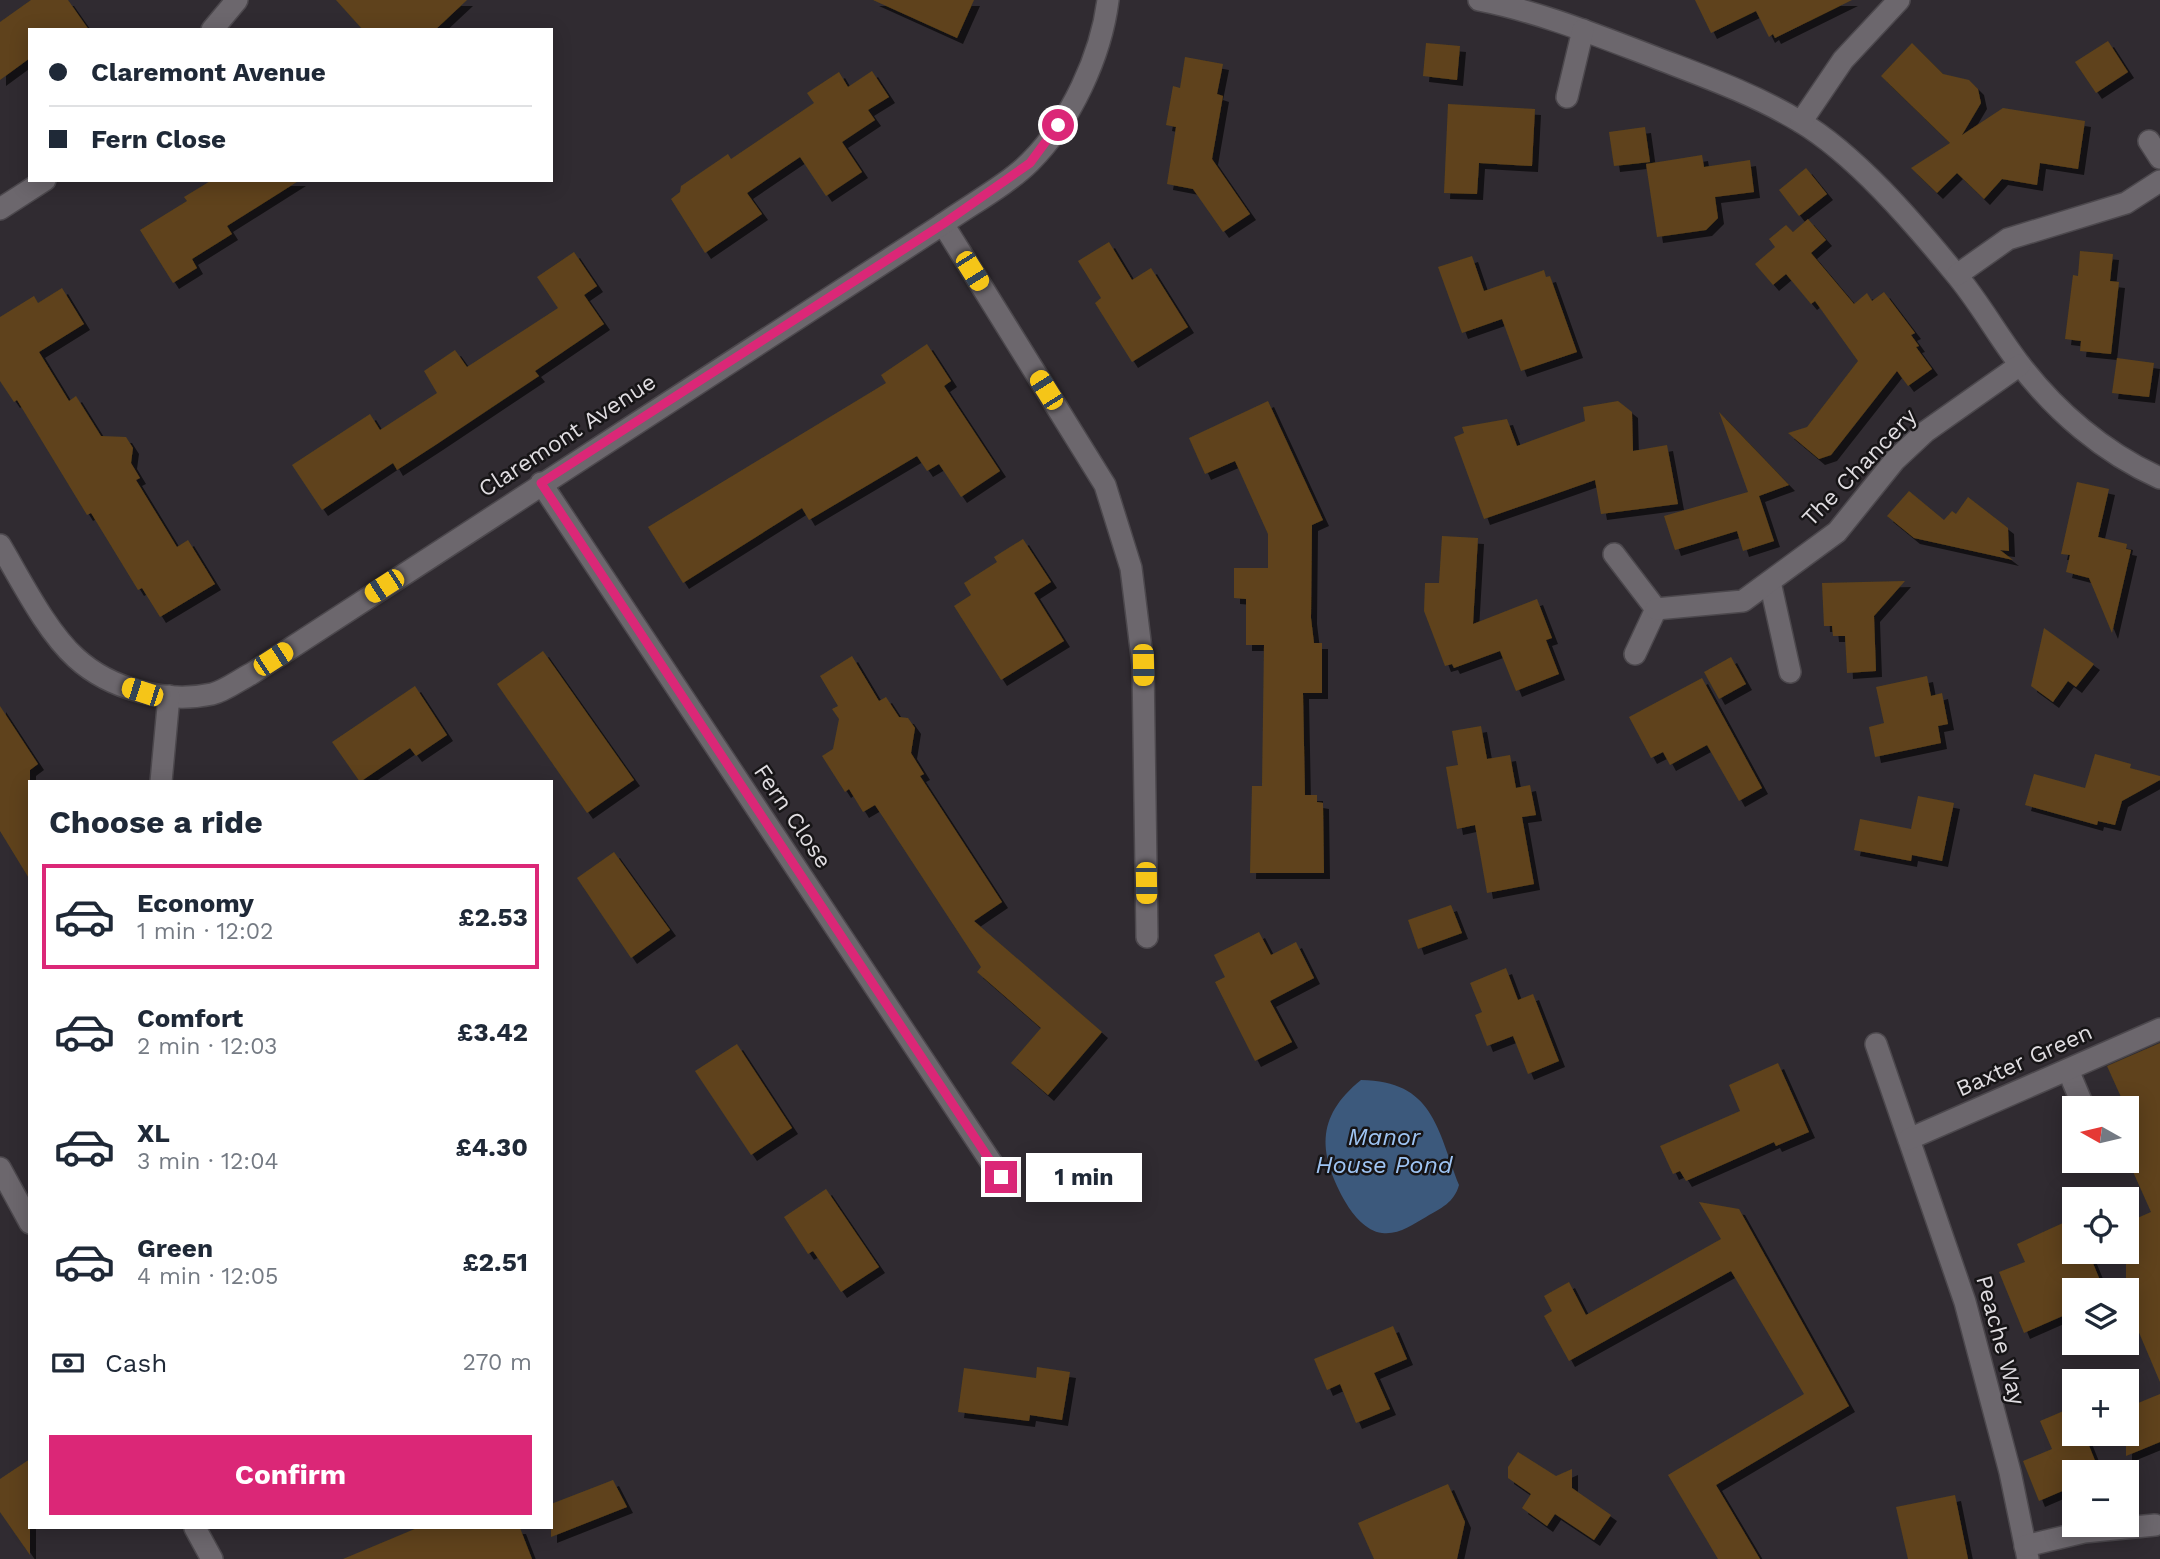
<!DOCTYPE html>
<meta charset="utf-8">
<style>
body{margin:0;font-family:"Work Sans",sans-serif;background:#f6f6f7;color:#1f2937;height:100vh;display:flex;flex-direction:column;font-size:26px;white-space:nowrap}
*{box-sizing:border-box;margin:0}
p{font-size:23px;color:#747a83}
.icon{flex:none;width:38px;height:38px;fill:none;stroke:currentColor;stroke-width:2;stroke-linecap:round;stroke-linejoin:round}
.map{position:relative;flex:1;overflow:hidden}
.side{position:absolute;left:28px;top:780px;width:525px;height:749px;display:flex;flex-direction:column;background:#fff;border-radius:0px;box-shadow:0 4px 18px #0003}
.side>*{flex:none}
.guide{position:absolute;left:28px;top:28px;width:525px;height:154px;border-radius:0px;box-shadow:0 4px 18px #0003;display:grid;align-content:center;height:154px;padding:0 21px;background:#fff}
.needle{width:46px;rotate:278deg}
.tools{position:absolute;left:2062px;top:1096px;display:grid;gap:14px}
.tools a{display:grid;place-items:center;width:77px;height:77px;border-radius:0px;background:#fff;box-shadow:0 4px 18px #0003;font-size:35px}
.end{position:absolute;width:32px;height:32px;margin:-16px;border:9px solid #db2777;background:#fff;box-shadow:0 0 0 4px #fff}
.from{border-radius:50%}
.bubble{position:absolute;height:49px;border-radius:0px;background:#fff;box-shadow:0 4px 18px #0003;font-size:23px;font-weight:700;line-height:49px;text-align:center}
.car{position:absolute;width:21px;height:42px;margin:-21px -10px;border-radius:9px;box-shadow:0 0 5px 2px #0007;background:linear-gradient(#f5c518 24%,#345 0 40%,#f5c518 0 76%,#345 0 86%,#f5c518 0)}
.guide b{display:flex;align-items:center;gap:24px;height:66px;font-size:26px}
.guide b+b{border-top:2px solid #e0e1e3}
.guide i{width:18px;height:18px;background:#1f2937}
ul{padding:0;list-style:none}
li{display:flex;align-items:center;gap:21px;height:105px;margin:0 14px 10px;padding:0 7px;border:4px solid transparent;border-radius:0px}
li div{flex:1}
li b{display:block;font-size:26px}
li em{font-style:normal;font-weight:700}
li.on{border-color:#db2777}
li>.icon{width:63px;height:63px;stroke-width:1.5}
h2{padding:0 21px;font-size:32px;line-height:84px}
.pay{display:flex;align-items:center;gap:18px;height:77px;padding:0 21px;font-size:26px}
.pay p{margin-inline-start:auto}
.action{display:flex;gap:14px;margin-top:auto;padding:14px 21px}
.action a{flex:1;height:80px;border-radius:0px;background:#db2777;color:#fff;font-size:28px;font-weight:700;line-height:80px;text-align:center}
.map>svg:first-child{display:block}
.water{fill:#3c597c}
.building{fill:#5e431a;filter:url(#shadow)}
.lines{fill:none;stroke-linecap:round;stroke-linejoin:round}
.minor-casing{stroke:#4c484d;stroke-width:24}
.minor{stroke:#6c676d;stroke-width:21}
.route{stroke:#db2777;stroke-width:9}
.labels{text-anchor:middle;stroke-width:5;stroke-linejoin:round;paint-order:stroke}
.street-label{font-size:23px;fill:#dfdce0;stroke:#171517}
.water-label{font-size:24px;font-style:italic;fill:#9fc5f4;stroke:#171517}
</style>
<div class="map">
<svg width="2160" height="1559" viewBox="0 0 2160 1559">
<defs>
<filter id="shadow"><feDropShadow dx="6" dy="6" stdDeviation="0" flood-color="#0009"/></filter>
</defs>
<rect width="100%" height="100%" fill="#302b31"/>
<path class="water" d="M 1361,1080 C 1433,1081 1437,1128 1459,1185 C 1454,1203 1441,1208 1426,1217 C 1412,1225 1399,1235 1382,1233 C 1366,1231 1353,1215 1346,1203 C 1319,1155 1314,1118 1361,1080 Z"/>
<g class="building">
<path d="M 31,0 L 68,0 L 89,30 L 30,30 L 30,58 L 0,80 L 0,22 Z"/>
<path d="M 336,0 L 467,0 L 435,30 L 363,30 Z"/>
<path d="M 873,0 L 974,0 L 957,38 Z"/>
<path d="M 1695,0 L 1852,0 L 1775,38 L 1773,34 L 1769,37 L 1756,11 L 1711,33 Z"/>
<path d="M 2108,41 L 2128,72 L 2096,93 L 2075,62 Z"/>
<path d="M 1426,43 L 1460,46 L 1457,80 L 1423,76 Z"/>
<path d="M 1912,43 L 1943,74 L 1969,80 L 1978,89 L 1981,103 L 1962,135 L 2003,108 L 2085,121 L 2078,169 L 2040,163 L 2037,185 L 2002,179 L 1984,199 L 1957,173 L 1937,193 L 1911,168 L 1950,143 L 1881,76 Z"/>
<path d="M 1185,57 L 1223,64 L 1217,94 L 1223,96 L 1212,159 L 1250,214 L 1223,232 L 1193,189 L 1167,184 L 1176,127 L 1166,125 L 1173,86 L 1180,88 Z"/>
<path d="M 872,71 L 889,97 L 868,110 L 875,120 L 842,142 L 862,172 L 826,196 L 800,157 L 747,193 L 762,214 L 705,253 L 671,199 L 680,192 L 681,186 L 728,154 L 731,159 L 814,103 L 807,93 L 839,72 L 848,87 Z"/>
<path d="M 1448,104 L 1535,109 L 1532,166 L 1479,163 L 1477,194 L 1444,193 Z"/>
<path d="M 1645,127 L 1650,162 L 1614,166 L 1609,132 Z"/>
<path d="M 1702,155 L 1704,167 L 1750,160 L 1754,192 L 1715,197 L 1718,218 L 1706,230 L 1657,237 L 1646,164 Z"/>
<path d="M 1806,168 L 1827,194 L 1799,216 L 1779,190 Z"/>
<path d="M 212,180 L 300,180 L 227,226 L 232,234 L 192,259 L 197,268 L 173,283 L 140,230 L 187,201 L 184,197 Z"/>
<path d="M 1808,219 L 1826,240 L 1811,253 L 1854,304 L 1867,293 L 1872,301 L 1884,292 L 1915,333 L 1911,335 L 1919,346 L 1916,347 L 1932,369 L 1908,386 L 1897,371 L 1831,455 L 1819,459 L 1788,433 L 1807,427 L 1858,361 L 1815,301 L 1811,304 L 1786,274 L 1773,285 L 1755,264 L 1775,247 L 1769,239 L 1786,225 L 1793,232 Z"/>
<path d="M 1109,242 L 1132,280 L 1151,268 L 1188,327 L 1132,362 L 1095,303 L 1101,298 L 1078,261 Z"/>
<path d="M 2080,251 L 2113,254 L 2110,281 L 2119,282 L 2111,354 L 2080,351 L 2081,341 L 2065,339 L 2073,275 L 2078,276 Z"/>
<path d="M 574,252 L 597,286 L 584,295 L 604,324 L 535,371 L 539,376 L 437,444 L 397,470 L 393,463 L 322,510 L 292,465 L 370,414 L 380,430 L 437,393 L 424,371 L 455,350 L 467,367 L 558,308 L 537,277 Z"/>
<path d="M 1472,256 L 1484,291 L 1544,270 L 1546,277 L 1550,276 L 1577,352 L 1521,371 L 1502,319 L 1462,333 L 1438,267 Z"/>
<path d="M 62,288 L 84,324 L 39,352 L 69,401 L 76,396 L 101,436 L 126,437 L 133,448 L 131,463 L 140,478 L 136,480 L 177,547 L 188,540 L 215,584 L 160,617 L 142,588 L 138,590 L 91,513 L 87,515 L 17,400 L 14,402 L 0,381 L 0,317 L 34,296 L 38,303 Z"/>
<path d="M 927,344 L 951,381 L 944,386 L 1000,471 L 961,497 L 939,464 L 927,471 L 917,456 L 809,520 L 802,508 L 683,583 L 648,527 L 886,383 L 881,375 Z"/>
<path d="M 2117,358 L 2154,363 L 2149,397 L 2112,393 Z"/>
<path d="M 1268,401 L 1323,520 L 1312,525 L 1311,618 L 1314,643 L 1322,643 L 1322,693 L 1303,693 L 1305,795 L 1317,795 L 1317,802 L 1323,803 L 1324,873 L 1250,873 L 1252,786 L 1262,786 L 1264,645 L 1246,645 L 1246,599 L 1234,598 L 1234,568 L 1268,568 L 1268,534 L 1235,461 L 1205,474 L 1189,438 Z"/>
<path d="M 1618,401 L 1632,412 L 1633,451 L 1667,445 L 1678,504 L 1601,514 L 1595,480 L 1484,519 L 1454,437 L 1464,433 L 1462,427 L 1507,419 L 1517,446 L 1585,421 L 1583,407 Z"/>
<path d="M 1719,412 L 1789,485 L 1759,496 L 1774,541 L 1743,551 L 1737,531 L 1675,550 L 1664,516 L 1748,492 Z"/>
<path d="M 2077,482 L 2109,489 L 2098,537 L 2127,544 L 2126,549 L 2131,550 L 2112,633 L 2089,578 L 2066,572 L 2070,555 L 2061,554 Z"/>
<path d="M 1909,491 L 1944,520 L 1952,511 L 1956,514 L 1968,497 L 2008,528 L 2009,551 L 2000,550 L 2013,560 L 1914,538 L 1887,516 Z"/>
<path d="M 1442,536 L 1478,538 L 1473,624 L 1537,599 L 1552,638 L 1546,640 L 1559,674 L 1516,691 L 1500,651 L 1454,668 L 1452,664 L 1445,666 L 1424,611 L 1425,583 L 1439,583 Z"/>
<path d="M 1023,539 L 1051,582 L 1034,593 L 1064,641 L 1001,680 L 954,606 L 971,595 L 964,583 L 997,562 L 994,557 Z"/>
<path d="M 1905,581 L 1874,616 L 1876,671 L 1847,673 L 1845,636 L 1833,636 L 1832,626 L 1824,626 L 1822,583 Z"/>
<path d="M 2044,628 L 2094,664 L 2076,687 L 2068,681 L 2053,702 L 2031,686 Z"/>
<path d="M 543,651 L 634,780 L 587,813 L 497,684 Z"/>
<path d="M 852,656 L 879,701 L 886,697 L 899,717 L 908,718 L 915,728 L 911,753 L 924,774 L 920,776 L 1002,902 L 974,921 L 1102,1032 L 1048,1095 L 1011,1063 L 1041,1028 L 977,972 L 981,967 L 875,805 L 863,812 L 849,789 L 845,792 L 822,756 L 833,749 L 839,719 L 832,709 L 838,706 L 820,676 Z"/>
<path d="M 1731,657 L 1746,684 L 1719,699 L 1704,672 Z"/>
<path d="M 1927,676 L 1931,696 L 1942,693 L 1948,724 L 1938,726 L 1941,743 L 1875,757 L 1869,727 L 1884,723 L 1876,687 Z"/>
<path d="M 1702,678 L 1762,788 L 1739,801 L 1707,745 L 1670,765 L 1663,752 L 1651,758 L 1629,717 Z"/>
<path d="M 415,686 L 447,735 L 416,756 L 410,748 L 360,782 L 332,742 Z"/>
<path d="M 0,706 L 38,764 L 30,770 L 30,880 L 0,831 Z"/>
<path d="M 1481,726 L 1487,759 L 1510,755 L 1516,788 L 1530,785 L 1536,815 L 1522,817 L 1534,884 L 1487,893 L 1475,825 L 1457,829 L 1446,767 L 1458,765 L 1452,731 Z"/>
<path d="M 2095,754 L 2131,764 L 2130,768 L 2160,776 L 2160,780 L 2122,801 L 2115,825 L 2098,821 L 2097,825 L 2025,805 L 2034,774 L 2085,788 Z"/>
<path d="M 1918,796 L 1954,803 L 1942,861 L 1912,855 L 1911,861 L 1854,850 L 1860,819 L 1911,829 Z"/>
<path d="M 614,852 L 670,930 L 631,958 L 577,878 Z"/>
<path d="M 1451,905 L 1462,933 L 1418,949 L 1408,920 Z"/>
<path d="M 1259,932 L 1271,955 L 1296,942 L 1314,978 L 1270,1001 L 1292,1042 L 1255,1061 L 1215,982 L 1225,977 L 1214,955 Z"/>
<path d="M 1506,968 L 1518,1000 L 1533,994 L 1559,1061 L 1528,1074 L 1513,1036 L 1487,1046 L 1475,1015 L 1482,1012 L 1470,983 Z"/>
<path d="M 2160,1043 L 2160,1382 L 2126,1302 L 2126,1223 L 2151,1212 L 2126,1156 L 2126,1108 L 2107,1066 Z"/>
<path d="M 737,1044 L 792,1128 L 751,1155 L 695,1071 Z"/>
<path d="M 1778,1063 L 1809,1132 L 1776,1146 L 1774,1142 L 1686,1181 L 1680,1171 L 1673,1174 L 1660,1146 L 1740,1111 L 1729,1085 Z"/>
<path d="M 826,1189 L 879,1267 L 841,1292 L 813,1251 L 808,1254 L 784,1217 Z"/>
<path d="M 1699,1202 L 1739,1209 L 1849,1406 L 1716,1485 L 1760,1559 L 1718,1559 L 1668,1475 L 1804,1394 L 1731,1271 L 1569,1361 L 1544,1316 L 1552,1311 L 1544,1296 L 1569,1282 L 1586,1315 L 1721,1239 Z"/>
<path d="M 2074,1218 L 2074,1251 L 2088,1251 L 2104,1290 L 2074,1290 L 2074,1311 L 2024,1333 L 1999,1272 L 2025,1262 L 2017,1244 Z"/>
<path d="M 1393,1326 L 1407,1359 L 1374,1373 L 1390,1409 L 1356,1423 L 1340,1384 L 1327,1390 L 1314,1359 Z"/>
<path d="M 1037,1367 L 1070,1372 L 1062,1420 L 1030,1415 L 1029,1421 L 958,1412 L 964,1368 L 1036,1378 Z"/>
<path d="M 2160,1394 L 2160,1442 L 2126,1456 L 2126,1408 Z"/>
<path d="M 2073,1407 L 2074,1433 L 2084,1433 L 2098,1468 L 2074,1472 L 2074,1486 L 2039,1501 L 2023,1461 L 2052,1449 L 2040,1421 Z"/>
<path d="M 1518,1452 L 1556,1476 L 1572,1469 L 1572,1488 L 1611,1515 L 1594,1540 L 1555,1514 L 1547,1526 L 1522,1508 L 1531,1494 L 1508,1478 L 1508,1467 Z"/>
<path d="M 30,1459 L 30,1555 L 0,1512 L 0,1479 Z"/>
<path d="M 613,1480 L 627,1507 L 551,1537 L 551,1504 Z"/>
<path d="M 1448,1484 L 1465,1522 L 1457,1559 L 1374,1559 L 1358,1523 Z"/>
<path d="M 1955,1495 L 1968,1559 L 1908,1559 L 1896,1507 Z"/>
<path d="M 417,1528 L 520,1528 L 532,1559 L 343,1559 Z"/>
</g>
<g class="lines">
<g class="minor-casing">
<g id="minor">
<path d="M 1479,0 C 1540,12 1596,35 1654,57 C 1703,76 1754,94 1799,121 C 1855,154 1913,222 1954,272 C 1978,300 1996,333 2018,362 C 2055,411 2104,453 2160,478"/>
<path d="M 212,30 L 237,0"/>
<path d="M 1567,97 L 1583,30"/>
<path d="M 1801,122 L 1843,60 L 1899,0"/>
<path d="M 2149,141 L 2160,158"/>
<path d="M 0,209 L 45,180"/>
<path d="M 943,224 L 1105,485 L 1131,568 L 1143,665 L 1147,937"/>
<path d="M 1957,275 L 2008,239 L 2126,203 L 2160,181"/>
<path d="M 541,483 L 1001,1177"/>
<path d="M 0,545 C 21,580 46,631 76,658 C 110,689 166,704 212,694 C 225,691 239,680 251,674 L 943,224 C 970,205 1008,184 1030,162 C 1071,121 1101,56 1108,0"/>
<path d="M 1614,554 L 1656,609 L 1635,654"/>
<path d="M 1770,582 L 1790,672"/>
<path d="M 1656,609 L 1743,601 L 1837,532 L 1895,460 L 1925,432 L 2020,365"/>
<path d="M 161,782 L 169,696"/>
<path d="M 1876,1044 L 1965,1302 L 2010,1472 L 2028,1559"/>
<path d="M 2068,1070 L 2084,1108"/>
<path d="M 1909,1139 L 2160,1029"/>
<path d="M 0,1168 L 30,1223"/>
<path d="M 195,1528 L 212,1559"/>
<path d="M 2025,1546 L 2084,1532 L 2155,1525"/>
</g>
</g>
<use href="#minor" class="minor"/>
</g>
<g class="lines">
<path class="route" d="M 1001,1177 L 541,483 L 943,224 L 1030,163 L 1058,125"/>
</g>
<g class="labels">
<g class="street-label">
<text transform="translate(567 435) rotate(-33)" y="8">Claremont Avenue</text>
<text transform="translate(1859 467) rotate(-46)" y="8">The Chancery</text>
<text transform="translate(793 816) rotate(56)" y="8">Fern Close</text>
<text transform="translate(2024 1060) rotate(-24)" y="8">Baxter Green</text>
<text transform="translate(2001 1340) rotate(75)" y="8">Peache Way</text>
</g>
<g class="water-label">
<text x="1384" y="1145">Manor<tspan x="1384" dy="28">House Pond</tspan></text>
</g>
</g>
</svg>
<div class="tools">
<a><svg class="needle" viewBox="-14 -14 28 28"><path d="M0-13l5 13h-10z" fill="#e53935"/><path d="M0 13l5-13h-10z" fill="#747a83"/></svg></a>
<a><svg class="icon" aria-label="locate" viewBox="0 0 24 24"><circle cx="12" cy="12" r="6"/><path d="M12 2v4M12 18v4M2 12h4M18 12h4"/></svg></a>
<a><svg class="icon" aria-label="layers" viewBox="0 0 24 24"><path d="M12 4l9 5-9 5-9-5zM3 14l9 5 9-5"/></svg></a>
<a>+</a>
<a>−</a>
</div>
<i class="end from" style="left:1058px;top:125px"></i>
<i class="end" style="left:1001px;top:1177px"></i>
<div class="bubble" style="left:1026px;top:1153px;width:116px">1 min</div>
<i class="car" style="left:972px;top:271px;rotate:148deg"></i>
<i class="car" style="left:1046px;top:390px;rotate:328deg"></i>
<i class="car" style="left:384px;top:586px;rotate:237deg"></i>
<i class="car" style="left:273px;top:659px;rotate:57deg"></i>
<i class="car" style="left:1143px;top:665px;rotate:179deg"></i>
<i class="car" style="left:142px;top:692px;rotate:288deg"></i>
<i class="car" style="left:1146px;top:883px;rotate:179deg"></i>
<div class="guide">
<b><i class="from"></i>Claremont Avenue</b>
<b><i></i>Fern Close</b>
</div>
<section class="side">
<h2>Choose a ride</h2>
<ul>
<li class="on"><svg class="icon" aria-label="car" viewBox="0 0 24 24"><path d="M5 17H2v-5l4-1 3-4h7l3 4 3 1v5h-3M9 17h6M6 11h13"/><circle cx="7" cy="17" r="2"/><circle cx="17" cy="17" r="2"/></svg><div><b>Economy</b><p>1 min · 12:02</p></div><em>£2.53</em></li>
<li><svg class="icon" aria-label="car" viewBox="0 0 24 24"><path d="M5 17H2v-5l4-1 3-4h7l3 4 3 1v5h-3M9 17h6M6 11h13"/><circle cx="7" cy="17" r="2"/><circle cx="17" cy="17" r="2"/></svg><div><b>Comfort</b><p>2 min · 12:03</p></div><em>£3.42</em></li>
<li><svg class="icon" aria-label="car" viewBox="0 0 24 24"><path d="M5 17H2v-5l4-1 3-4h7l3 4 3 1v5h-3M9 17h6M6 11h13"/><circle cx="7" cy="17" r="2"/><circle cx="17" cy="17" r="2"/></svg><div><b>XL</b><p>3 min · 12:04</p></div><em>£4.30</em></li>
<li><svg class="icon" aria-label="car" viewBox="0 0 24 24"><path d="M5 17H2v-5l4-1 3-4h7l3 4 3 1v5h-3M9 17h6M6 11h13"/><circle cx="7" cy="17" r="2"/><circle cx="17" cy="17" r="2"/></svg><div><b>Green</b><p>4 min · 12:05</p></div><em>£2.51</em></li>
</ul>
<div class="pay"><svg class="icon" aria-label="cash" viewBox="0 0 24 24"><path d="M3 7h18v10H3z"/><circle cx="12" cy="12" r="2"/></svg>Cash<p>270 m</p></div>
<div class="action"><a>Confirm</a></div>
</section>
</div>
